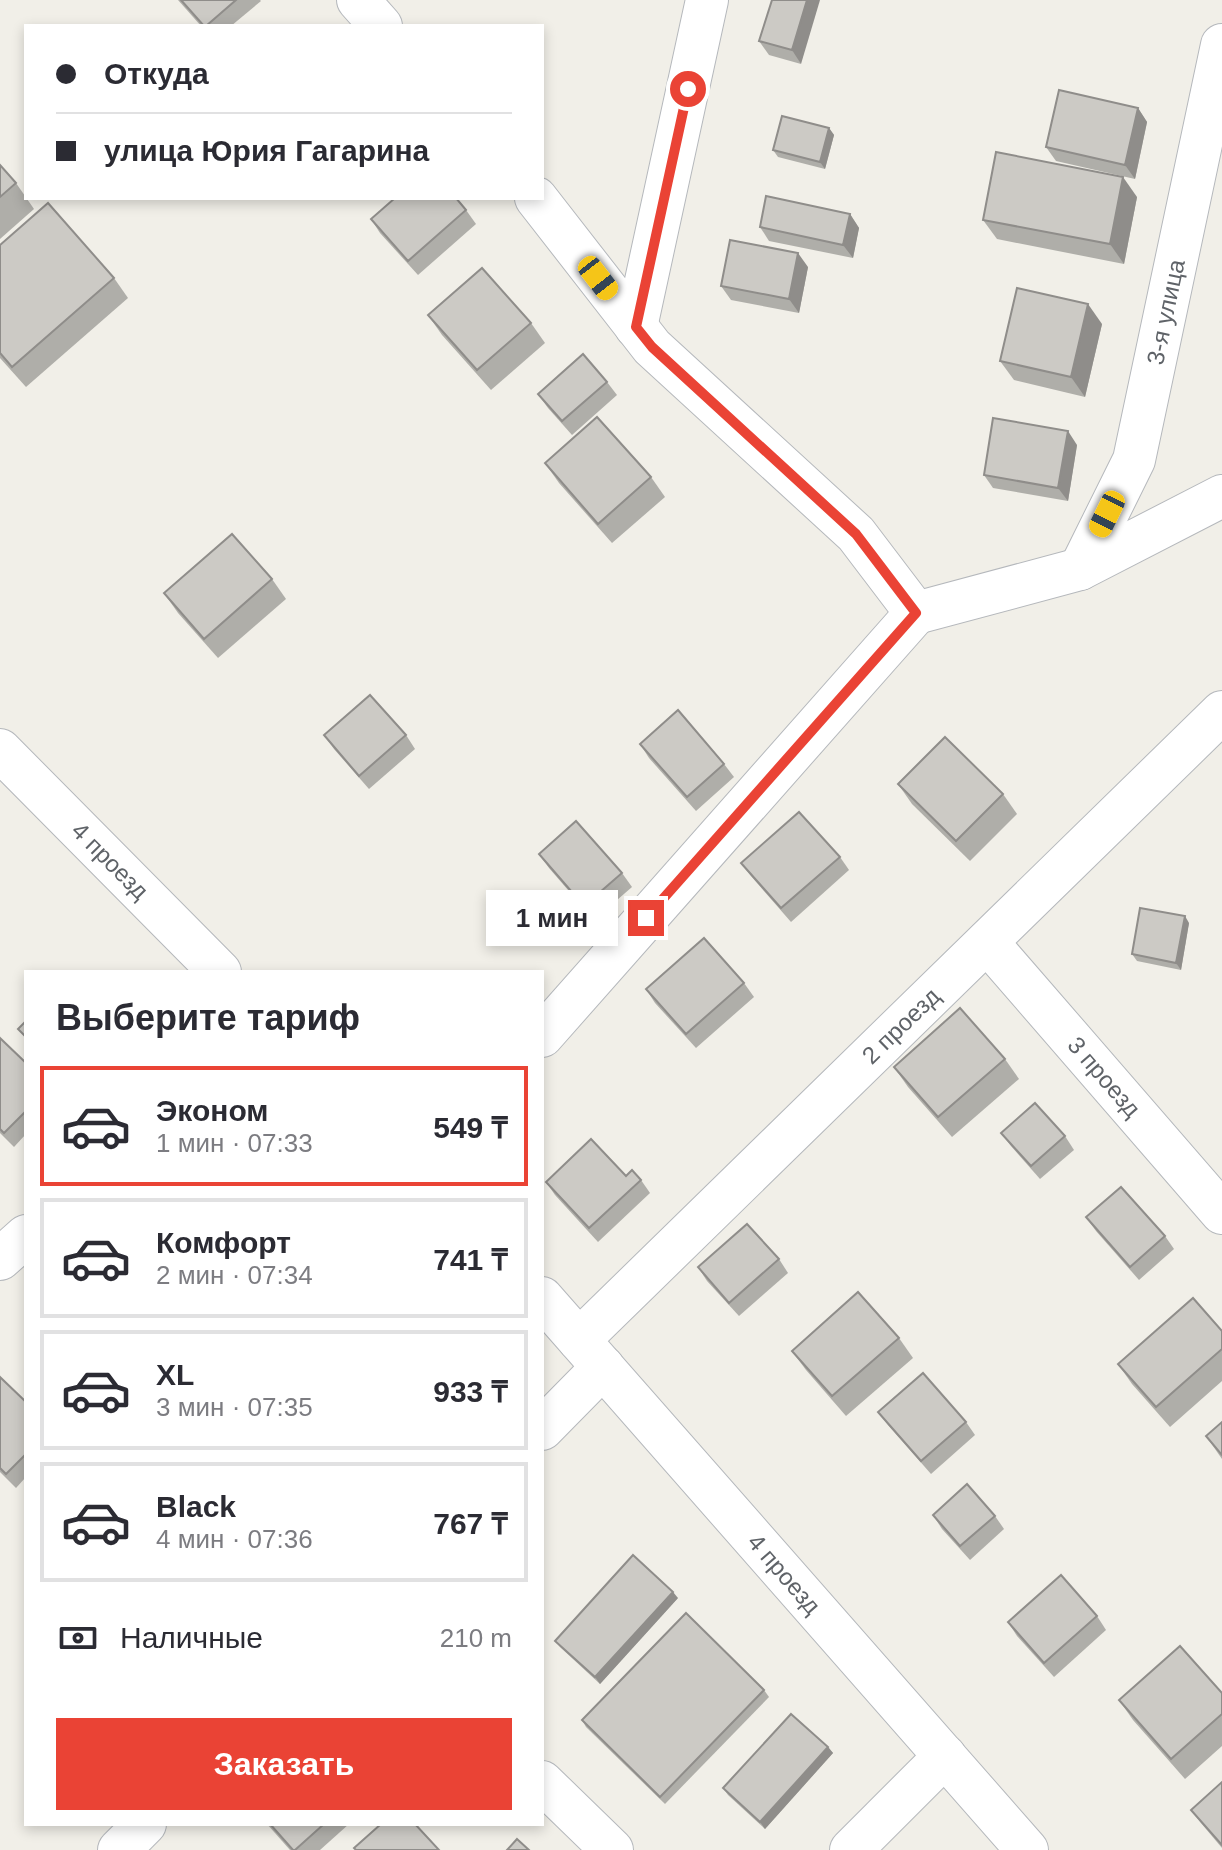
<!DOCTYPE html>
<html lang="ru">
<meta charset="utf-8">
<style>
body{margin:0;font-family:Arial,sans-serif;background:#f2f2f3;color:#2b2b33;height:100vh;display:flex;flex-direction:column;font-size:30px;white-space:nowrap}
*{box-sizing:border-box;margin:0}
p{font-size:26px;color:#7c7c81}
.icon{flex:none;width:44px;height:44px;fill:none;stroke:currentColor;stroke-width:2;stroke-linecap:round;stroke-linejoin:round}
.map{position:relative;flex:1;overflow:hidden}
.details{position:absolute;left:24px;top:970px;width:520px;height:856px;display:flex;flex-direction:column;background:#fff;border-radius:0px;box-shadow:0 4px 12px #0003}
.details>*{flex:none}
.hud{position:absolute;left:24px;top:24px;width:520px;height:176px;border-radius:0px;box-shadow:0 4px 12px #0003;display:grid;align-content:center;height:176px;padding:0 32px;background:#fff}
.end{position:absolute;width:36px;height:36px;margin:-18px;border:10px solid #ea4335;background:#fff;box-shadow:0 0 0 4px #fff}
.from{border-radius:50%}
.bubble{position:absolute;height:56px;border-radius:0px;background:#fff;box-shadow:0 4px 12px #0003;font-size:26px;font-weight:800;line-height:56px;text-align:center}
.car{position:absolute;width:24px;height:48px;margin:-24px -12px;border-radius:10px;box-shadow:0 0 6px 2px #0007;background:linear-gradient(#f5c518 24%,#345 0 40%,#f5c518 0 76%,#345 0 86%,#f5c518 0)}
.hud b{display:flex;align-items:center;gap:28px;height:76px;font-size:30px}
.hud b+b{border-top:2px solid #e1e1e2}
.hud i{width:20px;height:20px;background:#2b2b33}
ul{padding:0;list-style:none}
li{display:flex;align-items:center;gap:24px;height:120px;margin:0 16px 12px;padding:0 16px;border:4px solid #e1e1e2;border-radius:0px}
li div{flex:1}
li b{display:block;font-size:30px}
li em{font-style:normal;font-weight:800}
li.selected{border-color:#ea4335}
li>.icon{width:72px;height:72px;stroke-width:1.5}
h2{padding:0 32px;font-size:36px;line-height:96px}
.pay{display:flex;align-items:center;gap:20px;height:88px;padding:0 32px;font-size:30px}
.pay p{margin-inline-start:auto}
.primary-button{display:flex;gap:16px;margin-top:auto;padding:16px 32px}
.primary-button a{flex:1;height:92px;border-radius:0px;background:#ea4335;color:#fff;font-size:32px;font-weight:800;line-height:92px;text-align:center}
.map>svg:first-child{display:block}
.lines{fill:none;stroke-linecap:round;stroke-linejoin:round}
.minor-casing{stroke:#b5b8bc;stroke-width:44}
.minor{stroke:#fff;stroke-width:42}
.wall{fill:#afaea9}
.shaded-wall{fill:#8f8d8a}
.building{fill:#cccac5;stroke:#8f8d8a;stroke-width:2}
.route{stroke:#ea4335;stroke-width:10}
.labels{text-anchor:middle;stroke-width:6;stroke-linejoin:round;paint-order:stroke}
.street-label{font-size:24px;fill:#5f6368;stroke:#fff}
</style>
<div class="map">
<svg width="1222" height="1850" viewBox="0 0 1222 1850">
<rect width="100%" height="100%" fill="#f1efe8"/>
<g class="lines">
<g class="minor-casing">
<g id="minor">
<path d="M 358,0 L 381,26"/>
<path d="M 536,198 L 652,347 L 856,534 L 916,613"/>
<path d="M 636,327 L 707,0"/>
<path d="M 1080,569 L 1134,460 L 1222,45"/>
<path d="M 916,613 L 1080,569 L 1222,496"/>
<path d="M 0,750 L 220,972"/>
<path d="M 987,942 L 1222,1213"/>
<path d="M 542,1036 L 916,613"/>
<path d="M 0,1259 L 26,1236"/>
<path d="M 542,1298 L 1027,1850"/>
<path d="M 579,1340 L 1222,712"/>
<path d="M 542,1429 L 603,1367"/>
<path d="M 542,1782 L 612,1850"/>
<path d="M 119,1850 L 145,1824"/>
<path d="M 851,1850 L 945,1756"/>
</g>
</g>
<use href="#minor" class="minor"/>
</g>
<g class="wall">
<path d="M 178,0 L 260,0 L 261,1 L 231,26 L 201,26 Z"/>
<path d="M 772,0 L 801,64 L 769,55 L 759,41 Z"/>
<path d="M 1138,108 L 1147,122 L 1135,179 L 1056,161 L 1046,147 Z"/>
<path d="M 829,128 L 834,135 L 825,169 L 778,157 L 773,150 Z"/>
<path d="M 0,165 L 16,183 L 34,209 L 0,239 Z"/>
<path d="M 1137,197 L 1124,264 L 997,239 L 983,220 Z"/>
<path d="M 466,210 L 476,224 L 418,275 L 380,233 L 371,219 Z"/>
<path d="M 850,214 L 859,228 L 853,258 L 769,241 L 760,227 Z"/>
<path d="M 0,245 L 114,278 L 128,298 L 26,387 L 0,358 Z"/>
<path d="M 808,267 L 799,313 L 731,300 L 721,286 Z"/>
<path d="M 428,315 L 531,323 L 545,343 L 491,390 L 442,335 Z"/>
<path d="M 1102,324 L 1085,397 L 1014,380 L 1000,361 Z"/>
<path d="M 607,382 L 617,395 L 572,435 L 548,408 L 538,394 Z"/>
<path d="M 1077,445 L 1068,501 L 993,488 L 984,475 Z"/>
<path d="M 545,463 L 651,477 L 665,497 L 612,543 L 559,483 Z"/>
<path d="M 272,579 L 286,599 L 218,658 L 178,613 L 164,593 Z"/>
<path d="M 324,735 L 406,735 L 415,749 L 369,789 L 334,749 Z"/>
<path d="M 640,744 L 724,764 L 734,777 L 696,811 L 649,758 Z"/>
<path d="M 898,784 L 1003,794 L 1017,814 L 970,861 L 912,804 Z"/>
<path d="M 539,854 L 622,873 L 632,887 L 594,920 L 549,868 Z"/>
<path d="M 840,857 L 849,870 L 791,922 L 751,876 L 741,863 Z"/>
<path d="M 1189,923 L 1181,970 L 1137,961 L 1132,954 Z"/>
<path d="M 744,983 L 754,997 L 696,1048 L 655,1003 L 646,989 Z"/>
<path d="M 0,1038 L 26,1063 L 26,1134 L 14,1147 L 0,1133 Z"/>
<path d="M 1005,1059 L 1019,1079 L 952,1137 L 908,1087 L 894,1067 Z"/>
<path d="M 1001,1133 L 1065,1136 L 1074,1150 L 1040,1179 L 1011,1146 Z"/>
<path d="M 626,1176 L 641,1180 L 650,1193 L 598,1242 L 555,1195 L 546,1182 Z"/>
<path d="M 1086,1217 L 1165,1236 L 1174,1249 L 1139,1280 L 1096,1231 Z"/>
<path d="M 779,1259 L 788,1273 L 739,1316 L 707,1281 L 698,1267 Z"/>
<path d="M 1222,1331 L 1222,1381 L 1170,1427 L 1132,1384 L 1118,1364 Z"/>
<path d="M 899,1338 L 913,1358 L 846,1416 L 806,1370 L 792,1351 Z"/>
<path d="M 0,1377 L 26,1402 L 26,1477 L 16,1488 L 0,1472 Z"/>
<path d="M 878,1412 L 966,1422 L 975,1435 L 931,1474 L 888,1425 Z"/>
<path d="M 1222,1422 L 1222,1459 L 1206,1436 Z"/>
<path d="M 933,1515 L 995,1516 L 1004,1529 L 970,1560 L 942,1529 Z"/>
<path d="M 678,1598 L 600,1684 L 560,1647 L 555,1641 Z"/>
<path d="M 1097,1616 L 1106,1630 L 1054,1677 L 1017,1636 L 1008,1622 Z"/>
<path d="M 764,1690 L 769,1697 L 665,1804 L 586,1727 L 582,1720 Z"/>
<path d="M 1222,1693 L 1222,1746 L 1185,1779 L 1133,1720 L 1119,1700 Z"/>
<path d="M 828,1747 L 833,1753 L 765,1829 L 728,1795 L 723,1788 Z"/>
<path d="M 1222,1782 L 1222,1848 L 1201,1823 L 1191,1810 Z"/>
<path d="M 267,1824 L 349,1824 L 320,1850 L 290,1850 Z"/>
</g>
<g class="shaded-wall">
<path d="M 807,0 L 820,0 L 801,64 L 792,50 Z"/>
<path d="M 1138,108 L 1147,122 L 1135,179 L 1125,165 Z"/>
<path d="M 829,128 L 834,135 L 825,169 L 820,162 Z"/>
<path d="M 1123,177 L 1137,197 L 1124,264 L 1110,244 Z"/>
<path d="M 850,214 L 859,228 L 853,258 L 843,245 Z"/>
<path d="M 798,253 L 808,267 L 799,313 L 789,299 Z"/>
<path d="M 1088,304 L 1102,324 L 1085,397 L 1071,377 Z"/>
<path d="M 1068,431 L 1077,445 L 1068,501 L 1058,488 Z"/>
<path d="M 1185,916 L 1189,923 L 1181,970 L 1176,963 Z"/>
<path d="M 673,1592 L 678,1598 L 600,1684 L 595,1677 Z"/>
<path d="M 828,1747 L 833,1753 L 765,1829 L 760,1822 Z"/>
</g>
<g class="building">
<path d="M 181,0 L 236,0 L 206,26 L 204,26 Z"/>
<path d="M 772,0 L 807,0 L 792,50 L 759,41 Z"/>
<path d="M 1059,90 L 1138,108 L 1125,165 L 1046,147 Z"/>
<path d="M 782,116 L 829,128 L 820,162 L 773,150 Z"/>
<path d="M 996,152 L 1123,177 L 1110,244 L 983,220 Z"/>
<path d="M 0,165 L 16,183 L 0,197 Z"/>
<path d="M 766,196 L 850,214 L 843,245 L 760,227 Z"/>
<path d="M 395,198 L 456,198 L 466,210 L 408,261 L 371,219 Z"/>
<path d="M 48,203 L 114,278 L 12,367 L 0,353 L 0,245 Z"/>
<path d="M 730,240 L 798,253 L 789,299 L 721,286 Z"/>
<path d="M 482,268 L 531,323 L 477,370 L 428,315 Z"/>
<path d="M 1017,288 L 1088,304 L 1071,377 L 1000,361 Z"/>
<path d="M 583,354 L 607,382 L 562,421 L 538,394 Z"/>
<path d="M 597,417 L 651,477 L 598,524 L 545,463 Z"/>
<path d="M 993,418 L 1068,431 L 1058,488 L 984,475 Z"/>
<path d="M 232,534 L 272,579 L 204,639 L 164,593 Z"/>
<path d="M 370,695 L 406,735 L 359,776 L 324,735 Z"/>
<path d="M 678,710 L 724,764 L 687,797 L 640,744 Z"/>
<path d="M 945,737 L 1003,794 L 956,841 L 898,784 Z"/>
<path d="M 799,812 L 840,857 L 781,908 L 741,863 Z"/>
<path d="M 576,821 L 622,873 L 584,906 L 539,854 Z"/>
<path d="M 1140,908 L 1185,916 L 1176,963 L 1132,954 Z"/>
<path d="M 704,938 L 744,983 L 686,1034 L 646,989 Z"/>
<path d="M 960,1008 L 1005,1059 L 938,1117 L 894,1067 Z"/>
<path d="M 26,1021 L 26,1037 L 18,1029 Z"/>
<path d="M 0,1038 L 26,1063 L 26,1111 L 4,1133 L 0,1129 Z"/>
<path d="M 1035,1103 L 1065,1136 L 1031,1166 L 1001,1133 Z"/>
<path d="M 591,1139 L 626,1176 L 632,1170 L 641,1180 L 589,1228 L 546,1182 Z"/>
<path d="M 1121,1187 L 1165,1236 L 1130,1267 L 1086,1217 Z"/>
<path d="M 747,1224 L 779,1259 L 729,1303 L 698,1267 Z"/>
<path d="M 858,1292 L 899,1338 L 832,1396 L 792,1351 Z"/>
<path d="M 1193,1298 L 1222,1331 L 1222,1349 L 1156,1407 L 1118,1364 Z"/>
<path d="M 923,1373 L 966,1422 L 921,1461 L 878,1412 Z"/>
<path d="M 0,1377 L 26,1402 L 26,1454 L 6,1474 L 0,1468 Z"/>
<path d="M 1222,1422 L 1222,1455 L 1206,1436 Z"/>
<path d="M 967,1484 L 995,1516 L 960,1546 L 933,1515 Z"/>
<path d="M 633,1555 L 673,1592 L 595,1677 L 555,1641 Z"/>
<path d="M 1061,1575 L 1097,1616 L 1044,1663 L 1008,1622 Z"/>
<path d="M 686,1613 L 764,1690 L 660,1797 L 582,1720 Z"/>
<path d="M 1180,1646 L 1222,1693 L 1222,1714 L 1171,1759 L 1119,1700 Z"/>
<path d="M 791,1714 L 828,1747 L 760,1822 L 723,1788 Z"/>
<path d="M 1222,1782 L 1222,1845 L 1191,1810 Z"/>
<path d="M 270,1824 L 324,1824 L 295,1850 L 293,1850 Z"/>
<path d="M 381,1824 L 415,1824 L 439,1850 L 356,1850 L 354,1848 Z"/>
<path d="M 517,1839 L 529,1850 L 507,1850 Z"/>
</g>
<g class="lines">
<path class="route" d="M 646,918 L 916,613 L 856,534 L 652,347 L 636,327 L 688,89"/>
</g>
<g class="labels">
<g class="street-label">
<text transform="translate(1166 312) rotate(-78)" y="8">3-я улица</text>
<text transform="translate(110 861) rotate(45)" y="8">4 проезд</text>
<text transform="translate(901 1026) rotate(-44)" y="8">2 проезд</text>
<text transform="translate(1104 1077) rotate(49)" y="8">3 проезд</text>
<text transform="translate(784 1574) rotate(49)" y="8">4 проезд</text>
</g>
</g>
</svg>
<i class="end from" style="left:688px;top:89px"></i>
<i class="end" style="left:646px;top:918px"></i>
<div class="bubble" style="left:486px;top:890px;width:132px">1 мин</div>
<i class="car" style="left:598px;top:278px;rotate:142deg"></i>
<i class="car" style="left:1107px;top:514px;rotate:206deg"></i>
<div class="hud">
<b><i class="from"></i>Откуда</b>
<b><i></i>улица Юрия Гагарина</b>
</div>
<section class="details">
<h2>Выберите тариф</h2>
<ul>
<li class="selected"><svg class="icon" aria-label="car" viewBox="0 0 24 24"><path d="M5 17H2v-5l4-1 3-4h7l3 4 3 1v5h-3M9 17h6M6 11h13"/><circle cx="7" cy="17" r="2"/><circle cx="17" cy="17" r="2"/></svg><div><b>Эконом</b><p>1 мин · 07:33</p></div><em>549 ₸</em></li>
<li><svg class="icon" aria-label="car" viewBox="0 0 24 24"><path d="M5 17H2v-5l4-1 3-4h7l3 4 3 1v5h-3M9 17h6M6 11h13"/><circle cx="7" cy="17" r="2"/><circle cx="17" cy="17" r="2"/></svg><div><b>Комфорт</b><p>2 мин · 07:34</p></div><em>741 ₸</em></li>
<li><svg class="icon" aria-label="car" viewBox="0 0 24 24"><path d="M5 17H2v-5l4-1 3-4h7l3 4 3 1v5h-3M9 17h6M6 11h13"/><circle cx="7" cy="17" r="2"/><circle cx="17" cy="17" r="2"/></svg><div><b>XL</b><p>3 мин · 07:35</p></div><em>933 ₸</em></li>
<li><svg class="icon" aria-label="car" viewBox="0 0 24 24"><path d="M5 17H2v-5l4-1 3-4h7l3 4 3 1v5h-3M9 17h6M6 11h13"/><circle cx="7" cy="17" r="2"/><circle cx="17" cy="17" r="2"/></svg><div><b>Black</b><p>4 мин · 07:36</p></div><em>767 ₸</em></li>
</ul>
<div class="pay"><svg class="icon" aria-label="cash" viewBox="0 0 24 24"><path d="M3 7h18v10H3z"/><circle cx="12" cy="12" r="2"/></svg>Наличные<p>210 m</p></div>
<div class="primary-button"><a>Заказать</a></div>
</section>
</div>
